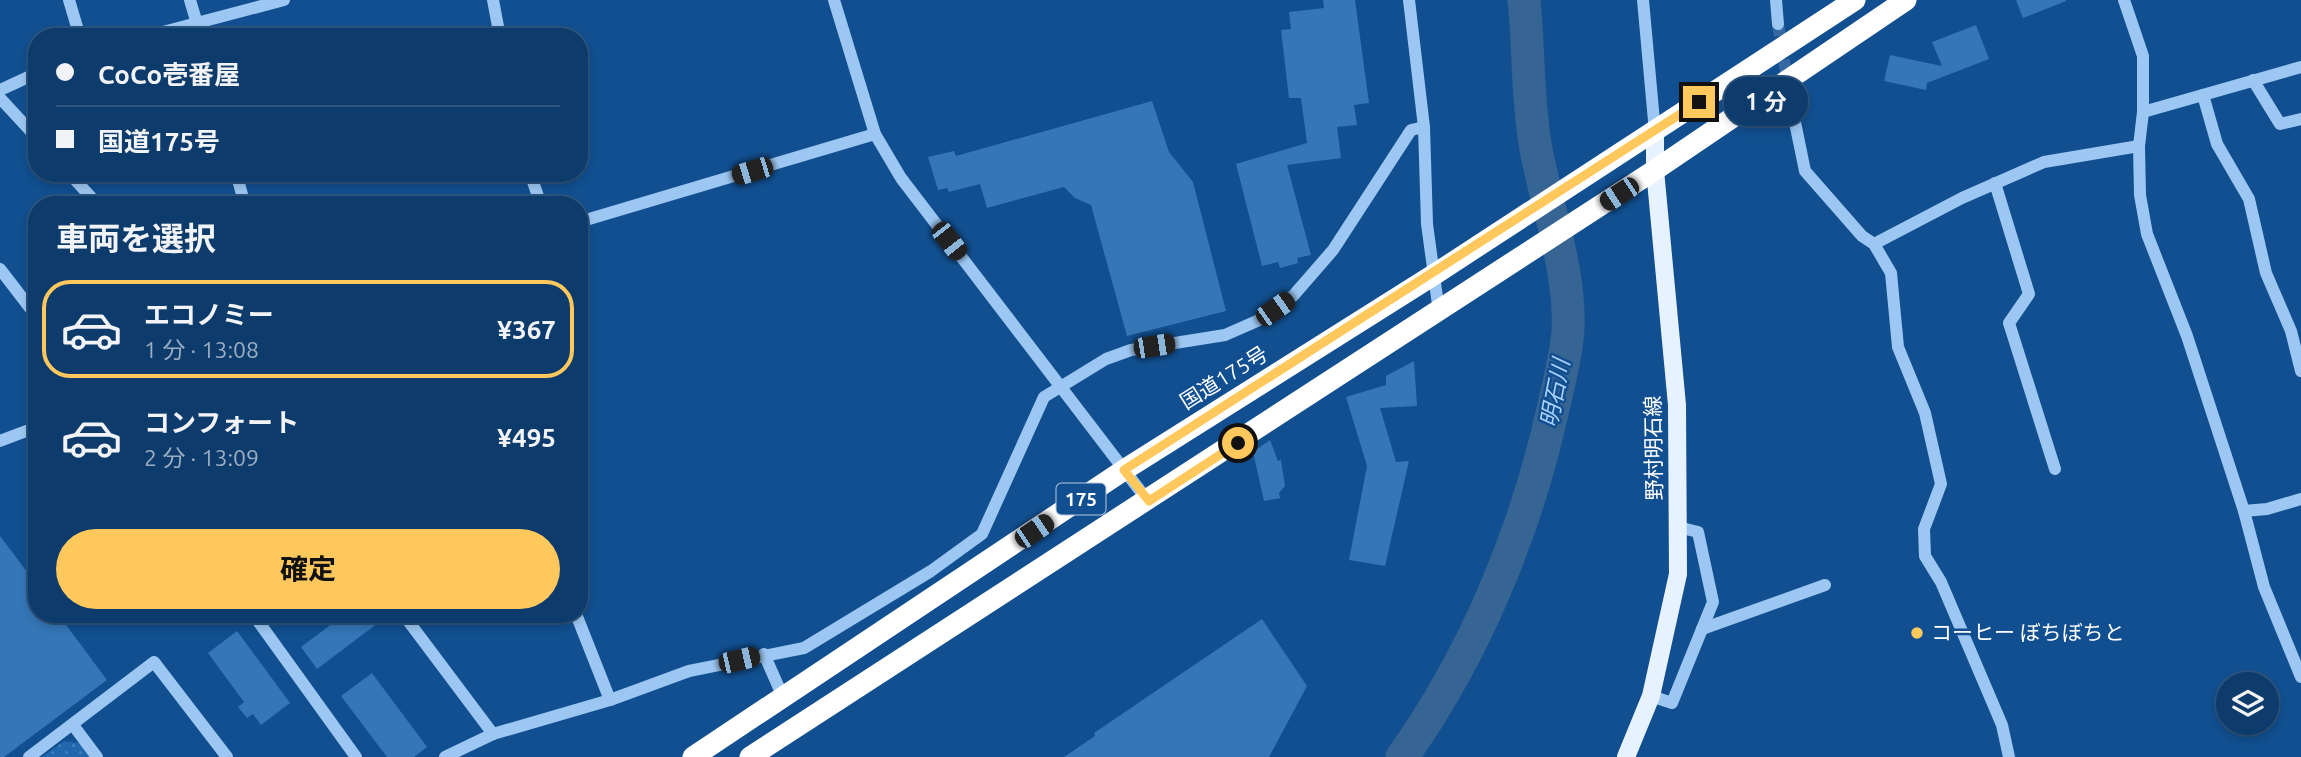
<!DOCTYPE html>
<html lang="ja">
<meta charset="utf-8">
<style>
body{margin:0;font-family:Ubuntu,"Noto Sans JP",sans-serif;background:#164272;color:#f1f3f6;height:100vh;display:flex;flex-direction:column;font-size:26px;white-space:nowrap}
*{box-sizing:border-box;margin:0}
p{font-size:23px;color:#9aadc2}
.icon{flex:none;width:38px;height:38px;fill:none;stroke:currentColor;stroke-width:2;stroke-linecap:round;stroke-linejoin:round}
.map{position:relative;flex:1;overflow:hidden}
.drawer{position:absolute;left:28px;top:196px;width:560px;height:427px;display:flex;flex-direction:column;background:#0d3b6c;border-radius:28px;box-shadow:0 4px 10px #0003,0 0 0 2px #2d557f}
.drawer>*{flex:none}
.top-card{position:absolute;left:28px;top:28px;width:560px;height:154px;border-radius:28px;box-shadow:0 4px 10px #0003,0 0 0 2px #2d557f;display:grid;align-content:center;height:154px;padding:0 28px;background:#0d3b6c}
.buttons{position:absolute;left:2216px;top:672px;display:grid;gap:14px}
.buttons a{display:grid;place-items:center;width:63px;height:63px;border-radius:50%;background:#0d3b6c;box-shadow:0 4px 10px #0003,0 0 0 2px #2d557f;font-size:35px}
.end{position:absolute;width:32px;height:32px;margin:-16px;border:9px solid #ffc85d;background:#111;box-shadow:0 0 0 4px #111}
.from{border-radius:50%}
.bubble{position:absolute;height:49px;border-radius:24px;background:#0d3b6c;box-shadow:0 4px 10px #0003,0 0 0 2px #2d557f;font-size:23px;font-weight:700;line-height:49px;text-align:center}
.car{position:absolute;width:21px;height:42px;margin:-21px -10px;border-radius:9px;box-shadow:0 0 5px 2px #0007;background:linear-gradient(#222 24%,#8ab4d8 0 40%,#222 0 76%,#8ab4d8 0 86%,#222 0)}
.top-card b{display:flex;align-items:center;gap:24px;height:66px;font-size:26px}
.top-card b+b{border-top:2px solid #2d557f}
.top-card i{width:18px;height:18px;background:#f1f3f6}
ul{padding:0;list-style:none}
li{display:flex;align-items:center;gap:21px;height:98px;margin:0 14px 10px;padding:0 14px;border:4px solid transparent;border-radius:28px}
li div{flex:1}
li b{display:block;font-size:26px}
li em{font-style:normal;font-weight:700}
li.active{border-color:#ffc85d}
li>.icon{width:63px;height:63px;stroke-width:1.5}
h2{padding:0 28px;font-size:32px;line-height:84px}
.button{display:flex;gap:14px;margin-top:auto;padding:14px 28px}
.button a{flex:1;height:80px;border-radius:42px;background:#ffc85d;color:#111;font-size:28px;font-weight:700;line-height:80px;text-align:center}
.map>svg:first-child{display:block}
.park{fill:url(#park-dots)}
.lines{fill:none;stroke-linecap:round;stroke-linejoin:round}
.river{stroke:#366493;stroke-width:33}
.building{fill:#3576b7}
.minor-tunnel{stroke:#3569a1;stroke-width:12;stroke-dasharray:12 6;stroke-linecap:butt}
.minor{stroke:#9cc7f2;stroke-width:12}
.major{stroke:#e7f2ff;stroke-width:18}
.highway{stroke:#fff;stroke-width:21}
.route{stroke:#ffc85d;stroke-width:9}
.poi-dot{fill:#ffc85d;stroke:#114f90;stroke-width:2.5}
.labels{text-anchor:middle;stroke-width:5;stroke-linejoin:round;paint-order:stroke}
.shield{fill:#114f90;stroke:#b8cade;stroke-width:2}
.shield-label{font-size:19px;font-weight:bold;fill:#fff}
.street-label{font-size:21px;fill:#fff;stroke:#114f90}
.poi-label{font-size:21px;fill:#fff;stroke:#114f90;text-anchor:start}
.water-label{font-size:23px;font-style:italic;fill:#a8d1f9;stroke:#114f90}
</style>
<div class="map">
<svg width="2301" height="757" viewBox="0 0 2301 757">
<defs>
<pattern id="park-dots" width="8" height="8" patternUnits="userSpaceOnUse" patternTransform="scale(1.75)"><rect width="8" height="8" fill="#2067ad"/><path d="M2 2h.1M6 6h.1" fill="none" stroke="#417eb9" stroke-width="1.8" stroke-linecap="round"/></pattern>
</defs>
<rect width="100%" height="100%" fill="#114f90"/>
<path class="park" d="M 64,741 L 82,743 L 91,757 L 42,757 Z"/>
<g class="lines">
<path class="river" d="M 1402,757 C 1475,655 1526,531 1553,409 C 1559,384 1566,356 1568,331 C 1571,267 1545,204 1535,143 C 1527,95 1529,48 1524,0"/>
</g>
<g class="building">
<path d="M 1323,0 L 1355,0 L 1369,103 L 1354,105 L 1357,125 L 1337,127 L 1341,158 L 1287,165 L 1311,255 L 1297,258 L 1298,263 L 1280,268 L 1278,262 L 1262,266 L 1236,164 L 1307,143 L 1301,98 L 1289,98 L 1281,30 L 1291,29 L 1289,12 L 1324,8 Z"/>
<path d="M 2016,0 L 2066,0 L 2066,1 L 2023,18 Z"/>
<path d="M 1976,25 L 1989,59 L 1927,83 L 1926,90 L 1884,81 L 1890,55 L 1942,66 L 1932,42 Z"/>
<path d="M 1152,101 L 1169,152 L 1193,182 L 1226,311 L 1127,336 L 1091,205 L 1075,198 L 1064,187 L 987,208 L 980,184 L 949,192 L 947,188 L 938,190 L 928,157 L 954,151 L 956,156 Z"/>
<path d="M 1414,361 L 1417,406 L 1380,408 L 1396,462 L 1409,461 L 1385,566 L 1349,560 L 1367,466 L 1346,397 L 1386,385 L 1386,376 Z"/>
<path d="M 1270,440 L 1278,461 L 1281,460 L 1285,486 L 1279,493 L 1280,498 L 1264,501 L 1253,452 Z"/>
<path d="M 0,536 L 37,585 L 37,614 L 58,614 L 107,680 L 4,757 L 0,757 Z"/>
<path d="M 345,614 L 390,614 L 317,669 L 301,647 Z"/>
<path d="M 1262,619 L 1307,686 L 1269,757 L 1064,757 L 1095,736 L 1094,733 Z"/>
<path d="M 237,631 L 290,703 L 261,725 L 253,714 L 247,718 L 238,707 L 244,702 L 208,653 Z"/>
<path d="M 372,673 L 427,747 L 414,757 L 387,757 L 341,696 Z"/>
</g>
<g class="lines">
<path class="minor-tunnel" d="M 1778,24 L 1788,84"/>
<g class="minor">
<path d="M 69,0 L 80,37"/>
<path d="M 190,0 L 201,37"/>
<path d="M 493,0 L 500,37"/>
<path d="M 834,0 L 875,134 L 901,178 L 1148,501"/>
<path d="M 1409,0 L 1424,127 L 1427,224 L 1439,312"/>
<path d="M 1643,0 L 1655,132"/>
<path d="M 1776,0 L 1778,24"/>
<path d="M 2124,0 L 2143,56 L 2143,112 L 2139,146 L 2140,195 L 2147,234 L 2187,336 L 2244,511 L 2264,587 L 2301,677"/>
<path d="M 144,37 L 284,0"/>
<path d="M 2253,80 L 2280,124 L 2301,119"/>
<path d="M 0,90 L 37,73"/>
<path d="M 2203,95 L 2217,144 L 2249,199 L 2266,273 L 2291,331 L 2301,371"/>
<path d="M 0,98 L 37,138"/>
<path d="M 1790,98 L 1805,171 L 1862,236 L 1874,244 L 1891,273 L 1898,347 L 1925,413 L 1941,484 L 1924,529 L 1925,556 L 1941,582 L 2002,725 L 2009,757"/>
<path d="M 2143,112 L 2301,67"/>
<path d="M 69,173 L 98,205"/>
<path d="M 236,173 L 245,205"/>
<path d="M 530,173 L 541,205"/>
<path d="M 1995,183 L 2029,294 L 2009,323 L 2055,469"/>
<path d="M 230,205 L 244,201"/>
<path d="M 579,222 L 875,134"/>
<path d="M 1874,244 L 1962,198 L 2044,162 L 2139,146"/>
<path d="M 0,269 L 37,317"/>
<path d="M 0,441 L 37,427"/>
<path d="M 2244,511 L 2267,509 L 2301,499"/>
<path d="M 253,614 L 356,757"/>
<path d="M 403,614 L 493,734"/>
<path d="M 576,614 L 610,700"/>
<path d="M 1702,629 L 1825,585"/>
<path d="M 764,654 L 783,697"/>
<path d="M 1651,696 L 1672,703 L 1713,602 L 1698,532 L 1678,527"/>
<path d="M 73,725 L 97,757"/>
<path d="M 29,757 L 154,662 L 227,757"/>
<path d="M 445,757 L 493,734 L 610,700 L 689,671 L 804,648 L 931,571 L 982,534 L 1044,397 L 1106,359 L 1131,350 L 1225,335 L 1257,321 L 1293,296 L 1333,250 L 1411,130 L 1424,127"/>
</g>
<path class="major" d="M 1626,757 L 1651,696 L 1678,574 L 1677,405 L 1655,170 L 1655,132"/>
<g class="highway">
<path d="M 693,757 L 1124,470 L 1435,274 L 1855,0"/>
<path d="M 750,757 L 1655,170 L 1906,0"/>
</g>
</g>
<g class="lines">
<path class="route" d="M 1238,443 L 1149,501 L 1124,470 L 1699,102"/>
</g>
<circle class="poi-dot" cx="1917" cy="633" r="7"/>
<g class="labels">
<rect class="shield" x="1056.5" y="483.5" width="49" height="31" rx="5"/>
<g class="shield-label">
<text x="1081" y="506">175</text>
</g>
<g class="street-label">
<text transform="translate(1224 378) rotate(-32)" y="7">国道175号</text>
<text transform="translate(1654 448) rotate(-91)" y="7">野村明石線</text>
</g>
<g class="poi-label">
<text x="1931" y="640">コーヒー ぼちぼちと</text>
</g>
<g class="water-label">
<text transform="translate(1555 393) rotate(-79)" y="8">明石川</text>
</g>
</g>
</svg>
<div class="buttons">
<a><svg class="icon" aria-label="layers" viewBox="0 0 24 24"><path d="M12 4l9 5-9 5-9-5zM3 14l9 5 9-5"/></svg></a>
</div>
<i class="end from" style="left:1238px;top:443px"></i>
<i class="end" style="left:1699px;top:102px"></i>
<div class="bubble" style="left:1724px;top:77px;width:84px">1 分</div>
<i class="car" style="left:752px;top:171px;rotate:253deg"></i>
<i class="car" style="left:1619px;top:194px;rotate:237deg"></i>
<i class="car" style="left:949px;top:241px;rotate:142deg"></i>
<i class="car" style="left:1275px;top:309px;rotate:55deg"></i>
<i class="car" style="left:1154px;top:346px;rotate:81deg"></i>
<i class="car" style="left:1034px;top:531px;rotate:56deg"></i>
<i class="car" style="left:739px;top:660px;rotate:77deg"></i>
<div class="top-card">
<b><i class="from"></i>CoCo壱番屋</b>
<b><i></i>国道175号</b>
</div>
<section class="drawer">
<h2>車両を選択</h2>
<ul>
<li class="active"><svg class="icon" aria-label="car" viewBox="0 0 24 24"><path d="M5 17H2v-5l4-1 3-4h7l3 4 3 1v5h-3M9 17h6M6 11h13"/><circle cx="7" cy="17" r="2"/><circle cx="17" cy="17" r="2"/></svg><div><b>エコノミー</b><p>1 分 · 13:08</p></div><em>¥367</em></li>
<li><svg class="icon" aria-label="car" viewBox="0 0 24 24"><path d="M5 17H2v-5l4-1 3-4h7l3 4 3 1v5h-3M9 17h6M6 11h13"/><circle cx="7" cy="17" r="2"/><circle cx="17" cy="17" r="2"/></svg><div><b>コンフォート</b><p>2 分 · 13:09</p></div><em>¥495</em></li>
</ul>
<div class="button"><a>確定</a></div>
</section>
</div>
